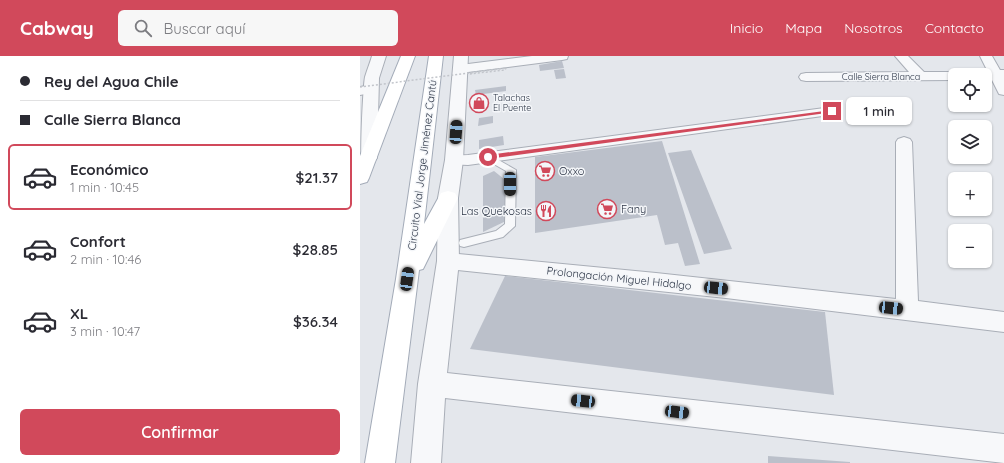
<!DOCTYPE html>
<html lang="es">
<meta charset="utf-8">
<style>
body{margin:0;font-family:Quicksand,sans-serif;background:#f7f7f7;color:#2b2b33;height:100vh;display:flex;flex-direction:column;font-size:15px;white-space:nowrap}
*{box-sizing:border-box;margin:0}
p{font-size:13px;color:#7c7c81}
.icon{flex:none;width:22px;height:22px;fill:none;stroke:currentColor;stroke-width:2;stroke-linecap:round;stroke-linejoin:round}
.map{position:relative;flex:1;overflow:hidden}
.panel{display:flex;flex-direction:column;background:#fff;width:360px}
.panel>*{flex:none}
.guide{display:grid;align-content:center;height:88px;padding:0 20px;background:#fff}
.fabs{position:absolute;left:588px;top:12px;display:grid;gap:8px}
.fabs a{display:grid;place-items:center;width:44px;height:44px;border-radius:6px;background:#fff;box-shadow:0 1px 3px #0004;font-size:20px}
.end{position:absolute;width:18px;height:18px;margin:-9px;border:5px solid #d1495b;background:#fff;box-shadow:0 0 0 2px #fff}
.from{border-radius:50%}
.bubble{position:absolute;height:28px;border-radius:6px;background:#fff;box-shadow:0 1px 3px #0004;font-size:13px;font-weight:600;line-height:28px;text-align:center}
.car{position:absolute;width:12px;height:24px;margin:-12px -6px;border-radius:5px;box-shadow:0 0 3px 1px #0007;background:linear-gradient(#222 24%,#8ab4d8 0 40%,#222 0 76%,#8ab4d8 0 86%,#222 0)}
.guide b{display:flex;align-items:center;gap:14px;height:38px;font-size:15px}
.guide b+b{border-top:1px solid #e1e1e2}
.guide i{width:10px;height:10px;background:#2b2b33}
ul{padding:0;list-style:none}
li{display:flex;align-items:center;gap:12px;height:66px;margin:0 8px 6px;padding:0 12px;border:2px solid transparent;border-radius:6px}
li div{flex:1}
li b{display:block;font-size:15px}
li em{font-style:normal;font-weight:600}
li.current{border-color:#d1495b}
li>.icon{width:36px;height:36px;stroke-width:1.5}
.action{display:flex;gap:8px;margin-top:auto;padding:8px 20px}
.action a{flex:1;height:46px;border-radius:6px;background:#d1495b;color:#fff;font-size:16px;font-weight:600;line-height:46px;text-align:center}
header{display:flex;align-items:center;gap:24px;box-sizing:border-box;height:56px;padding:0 20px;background:#d1495b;color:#fff}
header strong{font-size:19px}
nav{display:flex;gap:22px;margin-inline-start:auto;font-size:14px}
.search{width:280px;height:36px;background:#f7f7f7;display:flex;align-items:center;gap:10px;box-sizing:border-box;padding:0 14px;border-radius:6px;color:#7c7c81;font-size:15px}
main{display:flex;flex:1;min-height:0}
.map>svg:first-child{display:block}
.building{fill:#bbc0ca}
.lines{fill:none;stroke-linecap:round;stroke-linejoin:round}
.service-casing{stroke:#a9aeb7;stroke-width:2}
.minor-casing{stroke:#a9aeb7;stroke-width:2}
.tertiary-casing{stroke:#a9aeb7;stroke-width:2}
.primary-casing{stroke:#a3abb8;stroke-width:2}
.service{fill:#f7f8fa;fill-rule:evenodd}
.minor{fill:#f7f8fa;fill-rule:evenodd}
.tertiary{fill:#f7f8fa;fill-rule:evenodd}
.primary{fill:#fff;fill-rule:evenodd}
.path-bridge{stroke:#c2c5cb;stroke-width:1.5;stroke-dasharray:2 2;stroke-linecap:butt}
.route{fill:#d1495b}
.labels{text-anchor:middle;stroke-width:3;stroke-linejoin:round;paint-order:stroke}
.far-street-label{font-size:9px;fill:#2b3445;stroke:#f4f6f9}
.far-poi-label{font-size:9px;fill:#2b3445;stroke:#f4f6f9;text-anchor:start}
.street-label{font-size:11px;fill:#2b3445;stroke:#f4f6f9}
.poi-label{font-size:11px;fill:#2b3445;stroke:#f4f6f9;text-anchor:start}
</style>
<header>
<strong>Cabway</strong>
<div class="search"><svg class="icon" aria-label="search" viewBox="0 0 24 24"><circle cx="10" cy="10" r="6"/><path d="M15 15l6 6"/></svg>Buscar aquí</div>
<nav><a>Inicio</a><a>Mapa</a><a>Nosotros</a><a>Contacto</a></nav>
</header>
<main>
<section class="panel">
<div class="guide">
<b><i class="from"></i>Rey del Agua Chile</b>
<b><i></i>Calle Sierra Blanca</b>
</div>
<ul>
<li class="current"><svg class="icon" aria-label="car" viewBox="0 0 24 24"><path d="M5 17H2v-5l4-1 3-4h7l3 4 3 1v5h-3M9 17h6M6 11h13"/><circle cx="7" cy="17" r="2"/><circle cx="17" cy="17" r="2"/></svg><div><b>Económico</b><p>1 min · 10:45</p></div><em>$21.37</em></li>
<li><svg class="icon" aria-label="car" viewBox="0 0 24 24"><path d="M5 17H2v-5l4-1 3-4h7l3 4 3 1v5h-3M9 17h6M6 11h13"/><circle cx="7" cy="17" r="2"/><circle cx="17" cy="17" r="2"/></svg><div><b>Confort</b><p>2 min · 10:46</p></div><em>$28.85</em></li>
<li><svg class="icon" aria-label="car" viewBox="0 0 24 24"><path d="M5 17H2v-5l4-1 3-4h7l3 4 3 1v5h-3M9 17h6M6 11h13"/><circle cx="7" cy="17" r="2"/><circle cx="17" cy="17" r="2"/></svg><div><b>XL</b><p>3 min · 10:47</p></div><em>$36.34</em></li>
</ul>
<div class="action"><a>Confirmar</a></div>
</section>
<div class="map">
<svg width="644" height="407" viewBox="0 0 644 407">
<rect width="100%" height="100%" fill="#e4e7ec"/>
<g class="building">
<path d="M 202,5 L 204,12 L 180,15 L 179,9 Z"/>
<path d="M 204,13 L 206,22 L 196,23 L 194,14 Z"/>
<path d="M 146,30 L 146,35 L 116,39 L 115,34 Z"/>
<path d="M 128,42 L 129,48 L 115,51 L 114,44 Z"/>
<path d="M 133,60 L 133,67 L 118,70 L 119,62 Z"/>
<path d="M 143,80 L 144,89 L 119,93 L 119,84 Z"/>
<path d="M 302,85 L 340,208 L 325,210 L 318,187 L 305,189 L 297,159 L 175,177 L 175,101 Z"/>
<path d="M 331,94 L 372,193 L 344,198 L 308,97 Z"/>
<path d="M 134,115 L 144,123 L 146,165 L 123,176 L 123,120 Z"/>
<path d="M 145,220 L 465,256 L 474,339 L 110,293 Z"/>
<path d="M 408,400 L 490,406 L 490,407 L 408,407 Z"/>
</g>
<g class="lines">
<g class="service-casing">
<path id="service" d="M 128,98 L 156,114 L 155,170 L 143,181 L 104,191 L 100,190 L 99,187 L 100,184 L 136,175 L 145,168 L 146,115 L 125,103 L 124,101 Z"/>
</g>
<g class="minor-casing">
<g id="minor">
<path d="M 172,0 L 208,0 L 207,3 L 202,4 L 100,17 L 95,16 L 93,13 L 95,10 L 100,9 Z"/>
<path d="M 535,0 L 548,0 L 564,16 L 595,16 L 601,19 L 595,19 L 595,24 L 446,25 L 441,24 L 439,21 L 441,18 L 446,17 L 549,16 Z"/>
<path d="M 620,0 L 632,0 L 640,14 L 644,14 L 644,39 L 639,38 L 631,22 L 625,23 L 625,19 L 603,19 L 605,16 L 627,14 Z"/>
<path d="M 11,29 L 16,30 L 18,33 L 16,36 L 0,39 L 0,31 Z"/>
<path d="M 472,51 L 477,52 L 479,55 L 477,58 L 108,109 L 88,108 L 86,104 L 88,100 L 108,99 Z"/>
<path d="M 544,81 L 550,83 L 552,86 L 558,245 L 644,256 L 644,276 L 366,242 L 88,213 L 81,211 L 77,205 L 81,199 L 88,197 L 296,217 L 536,243 L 536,86 L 538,83 Z"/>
</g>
</g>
<g class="tertiary-casing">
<g id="tertiary">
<path d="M 12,0 L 26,0 L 19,22 L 17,102 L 14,106 L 8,107 L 2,106 C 0,99 3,31 5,21 C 7,14 10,7 12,0 Z"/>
<path d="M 94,0 L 108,0 L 103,104 L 98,142 L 99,205 L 87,317 L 644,378 L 644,407 L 85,342 L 81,407 L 51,407 L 58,328 L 77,205 L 78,142 L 85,104 Z"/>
</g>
</g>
<g class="primary-casing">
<g id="primary">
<path d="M 41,0 L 55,0 L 9,122 L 7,126 L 0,128 L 0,100 Z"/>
<path d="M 69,0 L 83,0 L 64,168 L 81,137 L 88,135 L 95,137 L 98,142 L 66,207 L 63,213 L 59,214 L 35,407 L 5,407 L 36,223 Z"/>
</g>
</g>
<use href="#service" class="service"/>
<use href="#minor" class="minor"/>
<use href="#tertiary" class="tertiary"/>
<use href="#primary" class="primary"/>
<g class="path-bridge">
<path d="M 112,17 L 109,18 L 145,14 L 146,12"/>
<path d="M 0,31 L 147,12"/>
</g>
</g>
<path class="route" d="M 472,54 L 474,56 L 128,103 L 126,101 L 128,99 Z"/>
<defs>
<g id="shop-ring" transform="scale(1)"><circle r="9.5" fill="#f4f6f9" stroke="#d1495b" stroke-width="1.5"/><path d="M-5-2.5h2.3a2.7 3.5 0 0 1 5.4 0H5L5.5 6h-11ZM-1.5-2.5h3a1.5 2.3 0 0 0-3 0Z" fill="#d1495b"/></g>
<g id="supermarket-ring" transform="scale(1)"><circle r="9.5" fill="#f4f6f9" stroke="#d1495b" stroke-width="1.5"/><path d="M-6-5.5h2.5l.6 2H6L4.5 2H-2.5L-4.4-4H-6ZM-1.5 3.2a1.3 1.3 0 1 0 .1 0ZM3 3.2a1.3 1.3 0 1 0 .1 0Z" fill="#d1495b"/></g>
<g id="restaurant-ring" transform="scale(1)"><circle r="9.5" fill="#f4f6f9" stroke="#d1495b" stroke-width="1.5"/><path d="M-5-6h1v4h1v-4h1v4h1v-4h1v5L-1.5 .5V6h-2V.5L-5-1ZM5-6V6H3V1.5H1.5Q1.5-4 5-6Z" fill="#d1495b"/></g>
</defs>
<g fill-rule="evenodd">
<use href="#shop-ring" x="119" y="47"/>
<use href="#supermarket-ring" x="185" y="115"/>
<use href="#supermarket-ring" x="247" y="153"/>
<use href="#restaurant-ring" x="186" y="155"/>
</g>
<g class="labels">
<g class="far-street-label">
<text x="521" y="24">Calle Sierra Blanca</text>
</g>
<g class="far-poi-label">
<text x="133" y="45">Talachas<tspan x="133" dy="10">El Puente</tspan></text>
</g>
<g class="street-label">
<text transform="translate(62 109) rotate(-83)" y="4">Circuito Vial Jorge Jiménez Cantú</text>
<text transform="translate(259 222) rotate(6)" y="4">Prolongación Miguel Hidalgo</text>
</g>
<g class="poi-label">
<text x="199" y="119">Oxxo</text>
<text x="261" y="157">Fany</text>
<text x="172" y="159" text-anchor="end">Las Quekosas</text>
</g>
</g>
</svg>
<div class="fabs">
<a><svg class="icon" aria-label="locate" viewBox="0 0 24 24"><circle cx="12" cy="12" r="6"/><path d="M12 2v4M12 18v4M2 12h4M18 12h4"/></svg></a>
<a><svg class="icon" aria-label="layers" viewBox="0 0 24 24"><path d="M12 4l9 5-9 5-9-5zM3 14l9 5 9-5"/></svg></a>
<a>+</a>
<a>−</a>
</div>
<i class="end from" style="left:128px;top:101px"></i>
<i class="end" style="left:472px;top:55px"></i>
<div class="bubble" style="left:486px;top:41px;width:66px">1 min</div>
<i class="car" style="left:96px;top:76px;rotate:4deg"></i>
<i class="car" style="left:150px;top:128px;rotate:180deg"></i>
<i class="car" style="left:47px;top:223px;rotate:8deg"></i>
<i class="car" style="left:356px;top:232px;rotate:96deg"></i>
<i class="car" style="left:531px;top:252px;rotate:96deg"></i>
<i class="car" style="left:223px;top:345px;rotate:276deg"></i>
<i class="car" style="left:317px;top:356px;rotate:97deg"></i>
</div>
</main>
